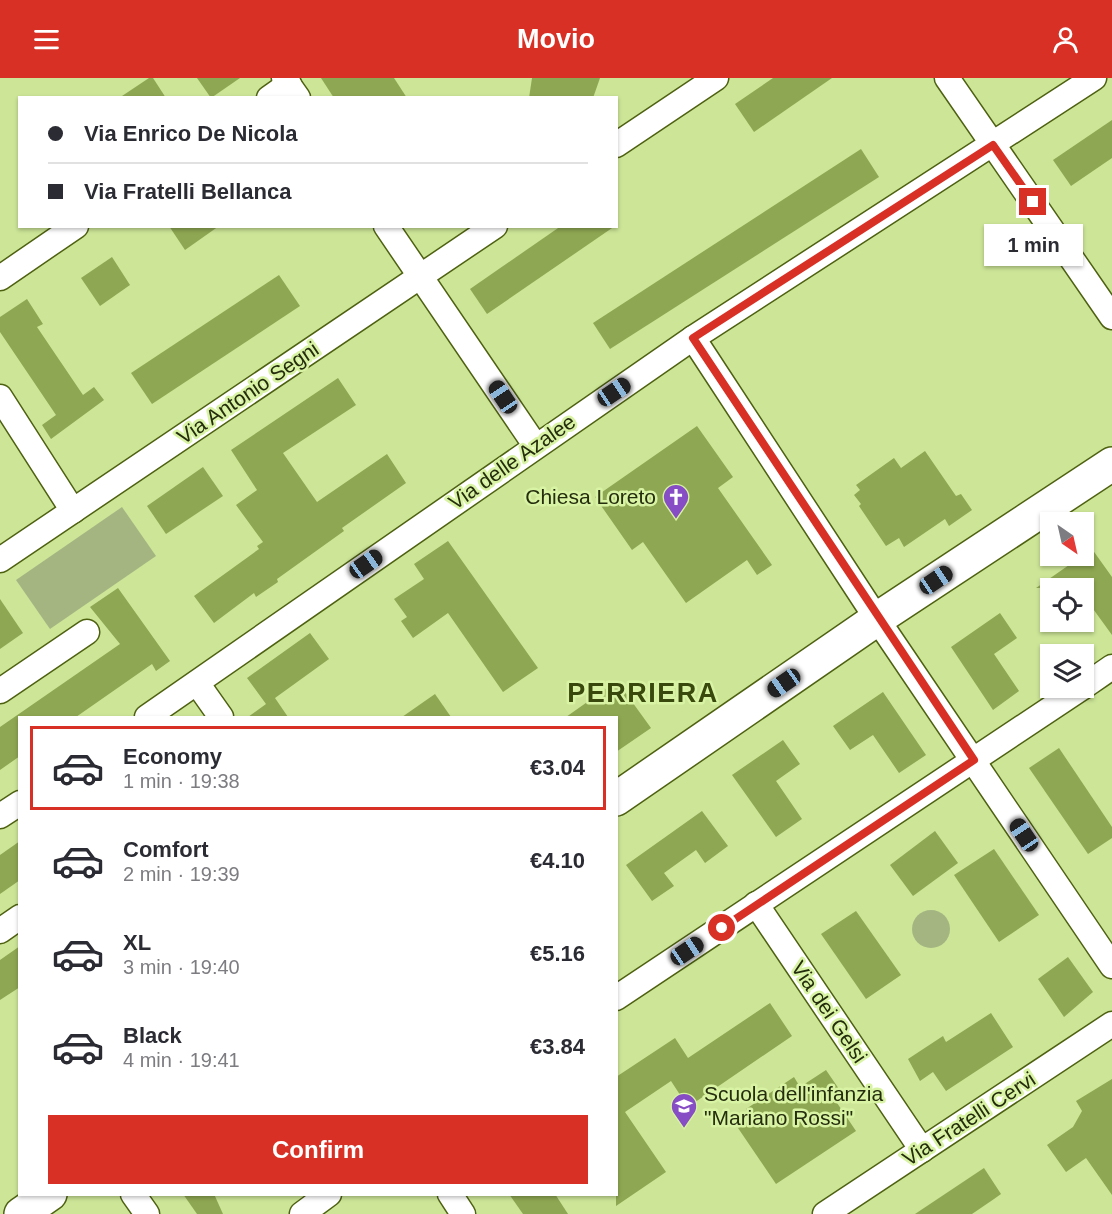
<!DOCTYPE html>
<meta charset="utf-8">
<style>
body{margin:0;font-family:Arial,sans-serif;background:#f7f7f7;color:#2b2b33;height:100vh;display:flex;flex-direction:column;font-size:22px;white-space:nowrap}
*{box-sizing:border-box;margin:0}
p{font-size:20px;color:#7c7c81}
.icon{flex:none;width:33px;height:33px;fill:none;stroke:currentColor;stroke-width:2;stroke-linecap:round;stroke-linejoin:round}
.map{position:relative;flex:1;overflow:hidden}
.details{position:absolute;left:18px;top:638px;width:600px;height:480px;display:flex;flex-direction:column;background:#fff;border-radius:0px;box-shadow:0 2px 4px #0004}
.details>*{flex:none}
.hud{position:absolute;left:18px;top:18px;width:600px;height:132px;border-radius:0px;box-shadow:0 2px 4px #0004;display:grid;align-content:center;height:132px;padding:0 30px;background:#fff}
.needle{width:39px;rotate:146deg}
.fabs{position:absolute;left:1040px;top:434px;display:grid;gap:12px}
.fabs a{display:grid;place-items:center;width:54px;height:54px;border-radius:0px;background:#fff;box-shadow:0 2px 4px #0004;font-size:30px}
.end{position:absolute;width:27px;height:27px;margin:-14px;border:8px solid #d93025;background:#fff;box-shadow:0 0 0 3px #fff}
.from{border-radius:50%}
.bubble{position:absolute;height:42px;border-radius:0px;background:#fff;box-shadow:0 2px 4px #0004;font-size:20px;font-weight:700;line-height:42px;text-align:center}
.car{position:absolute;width:18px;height:36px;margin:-18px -9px;border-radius:8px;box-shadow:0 0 4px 2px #0007;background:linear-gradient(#222 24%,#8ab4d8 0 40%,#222 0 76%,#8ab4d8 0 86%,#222 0)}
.hud b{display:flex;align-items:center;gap:21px;height:57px;font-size:22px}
.hud b+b{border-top:2px solid #e1e1e2}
.hud i{width:15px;height:15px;background:#2b2b33}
ul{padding:10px 0 0;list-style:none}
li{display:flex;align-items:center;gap:18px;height:84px;margin:0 12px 9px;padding:0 18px;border:3px solid transparent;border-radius:0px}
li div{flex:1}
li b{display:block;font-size:22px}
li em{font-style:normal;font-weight:700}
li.current{border-color:#d93025}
li>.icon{width:54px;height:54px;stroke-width:1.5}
.cta{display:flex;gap:12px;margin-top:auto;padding:12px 30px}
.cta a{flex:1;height:69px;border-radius:0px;background:#d93025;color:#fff;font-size:24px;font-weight:700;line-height:69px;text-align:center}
header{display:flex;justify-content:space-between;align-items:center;height:78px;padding:0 30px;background:#d93025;color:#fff;font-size:27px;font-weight:700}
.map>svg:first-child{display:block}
.green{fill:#a4b582}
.building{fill:#8ea752}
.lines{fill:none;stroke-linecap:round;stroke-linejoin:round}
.street-casing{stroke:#4e6111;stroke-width:27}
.secondary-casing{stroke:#4e6111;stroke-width:36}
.street{stroke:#fff;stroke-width:24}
.secondary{stroke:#fff;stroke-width:33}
.route{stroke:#d93025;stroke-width:8}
.labels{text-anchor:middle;stroke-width:5;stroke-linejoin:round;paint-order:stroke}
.street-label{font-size:21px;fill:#242d0d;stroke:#d9f3a4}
.poi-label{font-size:21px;fill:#242d0d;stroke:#d9f3a4;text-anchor:end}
.district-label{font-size:27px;font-weight:bold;letter-spacing:1.5px;fill:#39480c;stroke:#d9f3a4}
</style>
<header><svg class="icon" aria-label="menu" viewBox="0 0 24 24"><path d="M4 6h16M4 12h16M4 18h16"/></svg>Movio<svg class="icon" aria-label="person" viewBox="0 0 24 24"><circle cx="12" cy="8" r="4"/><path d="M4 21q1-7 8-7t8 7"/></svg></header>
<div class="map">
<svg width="1112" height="1136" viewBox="0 0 1112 1136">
<rect width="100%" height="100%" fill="#cce597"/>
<g class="green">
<path d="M 122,429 L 156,478 L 50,551 L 16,502 Z"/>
<circle cx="931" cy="851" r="19"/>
</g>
<g class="building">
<path d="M 149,0 L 153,0 L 166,20 L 119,20 Z"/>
<path d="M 197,0 L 240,0 L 211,20 Z"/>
<path d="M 321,0 L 394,0 L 407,20 L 334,20 Z"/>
<path d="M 532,0 L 600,0 L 593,20 L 529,20 Z"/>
<path d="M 773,0 L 832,0 L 754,54 L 735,26 Z"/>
<path d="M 1112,42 L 1112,80 L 1071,108 L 1053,82 Z"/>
<path d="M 861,71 L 879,99 L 610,271 L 593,245 Z"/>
<path d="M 169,148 L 219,148 L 185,172 Z"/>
<path d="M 561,148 L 615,148 L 487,236 L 470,211 Z"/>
<path d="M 112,179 L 130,207 L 100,228 L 81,200 Z"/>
<path d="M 279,197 L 300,228 L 152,326 L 131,295 Z"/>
<path d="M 27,221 L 43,246 L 37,249 L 83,317 L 94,309 L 104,322 L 51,361 L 42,347 L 56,337 L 0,254 L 0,239 Z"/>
<path d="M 338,300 L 356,327 L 283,375 L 317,424 L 387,376 L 406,405 L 342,450 L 344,453 L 277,501 L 278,504 L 256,519 L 254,515 L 214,545 L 194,518 L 259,471 L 257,468 L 263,464 L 236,427 L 257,412 L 231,372 Z"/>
<path d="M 697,348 L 733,399 L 718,410 L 772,487 L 757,497 L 747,482 L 686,525 L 643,464 L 632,472 L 595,419 Z"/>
<path d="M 925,373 L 956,418 L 961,416 L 972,432 L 949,448 L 945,441 L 904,469 L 899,460 L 886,468 L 859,428 L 861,426 L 854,417 L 860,412 L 856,407 L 894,380 L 901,390 Z"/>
<path d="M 203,389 L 223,418 L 166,456 L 147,428 Z"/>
<path d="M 448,463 L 538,590 L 503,614 L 448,535 L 413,560 L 401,543 L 407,539 L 394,521 L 424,501 L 414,486 Z"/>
<path d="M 1092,471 L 1112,499 L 1112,557 L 1083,517 L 1083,510 L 1036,510 Z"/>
<path d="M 118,510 L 170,583 L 156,593 L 152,586 L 76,639 L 20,639 L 20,678 L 0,692 L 0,649 L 120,566 L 90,529 Z"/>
<path d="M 0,521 L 23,555 L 0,571 Z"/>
<path d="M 1000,535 L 1017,560 L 994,576 L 1019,613 L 993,632 L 951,569 Z"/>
<path d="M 310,555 L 329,581 L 275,620 L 288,639 L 248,639 L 266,626 L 247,600 Z"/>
<path d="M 617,603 L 651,650 L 616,674 L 616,639 L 566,639 Z"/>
<path d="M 883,614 L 926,677 L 899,695 L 873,657 L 850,672 L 833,648 Z"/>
<path d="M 435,616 L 451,639 L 402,639 Z"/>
<path d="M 783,662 L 800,686 L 776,703 L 802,741 L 776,759 L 732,697 Z"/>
<path d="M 1059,670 L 1112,749 L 1112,760 L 1088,776 L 1029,690 Z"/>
<path d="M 702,733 L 728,768 L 705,785 L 696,772 L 664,795 L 674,808 L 652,823 L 626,787 Z"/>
<path d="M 935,753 L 958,785 L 913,818 L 890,787 Z"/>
<path d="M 20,763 L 20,802 L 0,816 L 0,777 Z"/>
<path d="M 994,771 L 1039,837 L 999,864 L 954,797 Z"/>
<path d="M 856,833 L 901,897 L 866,921 L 821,856 Z"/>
<path d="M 20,868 L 20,909 L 0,922 L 0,882 Z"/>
<path d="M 1068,879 L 1093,914 L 1064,939 L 1038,901 Z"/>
<path d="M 770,925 L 792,958 L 688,1029 L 671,1003 L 625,1034 L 666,1094 L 616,1128 L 616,999 L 675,960 L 688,980 Z"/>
<path d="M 991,935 L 1013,969 L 946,1013 L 933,994 L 920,1003 L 908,981 L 943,958 L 946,964 Z"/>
<path d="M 826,992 L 839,1011 L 831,1016 L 856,1053 L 776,1106 L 738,1050 L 752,1041 L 746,1031 L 794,999 L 800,1009 Z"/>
<path d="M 1112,1001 L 1112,1117 L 1086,1080 L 1066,1094 L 1047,1067 L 1073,1049 L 1082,1033 L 1076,1023 Z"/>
<path d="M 984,1090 L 1001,1116 L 994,1121 L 972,1136 L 915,1136 Z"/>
<path d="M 183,1116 L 214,1116 L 223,1136 L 197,1136 Z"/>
<path d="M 509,1116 L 555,1116 L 568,1136 L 523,1136 Z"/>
</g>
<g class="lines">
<g class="street-casing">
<g id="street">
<path d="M 284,0 L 298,20"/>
<path d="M 947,0 L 1112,239"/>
<path d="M 269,20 L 289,6"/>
<path d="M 616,67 L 716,0"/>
<path d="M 386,148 L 535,367"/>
<path d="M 0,200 L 76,148"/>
<path d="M 693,260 L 877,541 L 1112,888"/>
<path d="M 0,319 L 73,433"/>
<path d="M 0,482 L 495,148"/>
<path d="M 197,605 L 221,639"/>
<path d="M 1083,609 L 1112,589"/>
<path d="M 0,613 L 87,554"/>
<path d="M 147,639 L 693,260 L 1094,0"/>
<path d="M 0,738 L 20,725"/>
<path d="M 756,826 L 922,1072"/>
<path d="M 0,853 L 20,839"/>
<path d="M 616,920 L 1083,609"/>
<path d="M 133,1116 L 147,1136"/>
<path d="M 450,1116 L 463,1136"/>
<path d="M 302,1136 L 329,1116"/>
<path d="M 825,1136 L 1112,946"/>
</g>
</g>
<g class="secondary-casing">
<g id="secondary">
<path d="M 616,721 L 877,541 L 1112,386"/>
<path d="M 21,1136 L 50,1116"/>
</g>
</g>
<use href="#street" class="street"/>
<use href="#secondary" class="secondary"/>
</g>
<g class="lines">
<path class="route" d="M 722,850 L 974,682 L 693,260 L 993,67 L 1033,124"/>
</g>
<defs>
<g id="church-pin" transform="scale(1.35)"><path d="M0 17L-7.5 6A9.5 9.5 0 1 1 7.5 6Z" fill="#864dc4" stroke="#d9f3a4"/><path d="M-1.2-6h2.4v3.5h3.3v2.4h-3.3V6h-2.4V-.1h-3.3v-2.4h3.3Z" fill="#fff"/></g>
<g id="school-pin" transform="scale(1.35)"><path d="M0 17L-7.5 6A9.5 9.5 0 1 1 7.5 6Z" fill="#864dc4" stroke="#d9f3a4"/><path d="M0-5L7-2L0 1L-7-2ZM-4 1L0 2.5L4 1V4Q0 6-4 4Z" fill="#fff"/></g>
</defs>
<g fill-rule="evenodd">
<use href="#church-pin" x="676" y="419"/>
<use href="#school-pin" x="684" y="1028"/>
</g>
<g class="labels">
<g class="street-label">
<text transform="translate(248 315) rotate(-34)" y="7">Via Antonio Segni</text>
<text transform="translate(512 384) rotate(-35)" y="7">Via delle Azalee</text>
<text transform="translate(829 934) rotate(56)" y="7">Via dei Gelsi</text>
<text transform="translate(969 1041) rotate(-33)" y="7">Via Fratelli Cervi</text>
</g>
<g class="poi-label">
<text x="656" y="426">Chiesa Loreto</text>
<text x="704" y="1023" text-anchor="start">Scuola dell'infanzia<tspan x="704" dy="24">"Mariano Rossi"</tspan></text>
</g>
<g class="district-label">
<text x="643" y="624">PERRIERA</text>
</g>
</g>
</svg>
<div class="fabs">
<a><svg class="needle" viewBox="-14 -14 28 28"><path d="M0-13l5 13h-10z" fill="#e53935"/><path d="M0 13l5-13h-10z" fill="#7c7c81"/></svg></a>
<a><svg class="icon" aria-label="locate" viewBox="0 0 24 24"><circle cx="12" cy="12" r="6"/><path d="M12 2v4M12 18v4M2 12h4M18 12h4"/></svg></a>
<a><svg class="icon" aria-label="layers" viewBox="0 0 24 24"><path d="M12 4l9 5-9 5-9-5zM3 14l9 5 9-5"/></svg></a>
</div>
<i class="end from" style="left:722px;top:850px"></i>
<i class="end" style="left:1033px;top:124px"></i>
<div class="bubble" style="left:984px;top:146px;width:99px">1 min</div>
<i class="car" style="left:614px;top:314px;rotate:56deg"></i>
<i class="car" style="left:503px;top:319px;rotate:326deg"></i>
<i class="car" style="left:366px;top:486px;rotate:55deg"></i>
<i class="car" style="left:936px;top:502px;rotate:56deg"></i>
<i class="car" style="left:784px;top:605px;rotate:235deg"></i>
<i class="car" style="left:1024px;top:757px;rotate:326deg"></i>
<i class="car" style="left:687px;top:873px;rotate:56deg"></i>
<div class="hud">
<b><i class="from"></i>Via Enrico De Nicola</b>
<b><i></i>Via Fratelli Bellanca</b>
</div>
<section class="details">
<ul>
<li class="current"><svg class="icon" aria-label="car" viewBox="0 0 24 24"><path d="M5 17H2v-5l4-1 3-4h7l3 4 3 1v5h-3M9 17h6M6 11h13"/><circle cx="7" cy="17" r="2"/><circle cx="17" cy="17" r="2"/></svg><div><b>Economy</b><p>1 min · 19:38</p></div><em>€3.04</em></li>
<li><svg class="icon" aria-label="car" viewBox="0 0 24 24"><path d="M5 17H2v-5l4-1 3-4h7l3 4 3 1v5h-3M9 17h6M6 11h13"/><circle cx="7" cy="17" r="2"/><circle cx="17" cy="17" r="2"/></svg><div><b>Comfort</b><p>2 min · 19:39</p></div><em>€4.10</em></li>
<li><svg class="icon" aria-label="car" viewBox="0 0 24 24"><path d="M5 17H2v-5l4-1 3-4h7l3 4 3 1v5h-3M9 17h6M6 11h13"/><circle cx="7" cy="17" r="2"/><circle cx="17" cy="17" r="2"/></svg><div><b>XL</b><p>3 min · 19:40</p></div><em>€5.16</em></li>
<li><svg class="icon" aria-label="car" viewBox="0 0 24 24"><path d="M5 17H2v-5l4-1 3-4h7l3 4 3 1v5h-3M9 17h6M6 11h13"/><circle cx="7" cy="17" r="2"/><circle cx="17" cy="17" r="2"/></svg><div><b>Black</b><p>4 min · 19:41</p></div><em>€3.84</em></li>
</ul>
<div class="cta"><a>Confirm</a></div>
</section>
</div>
